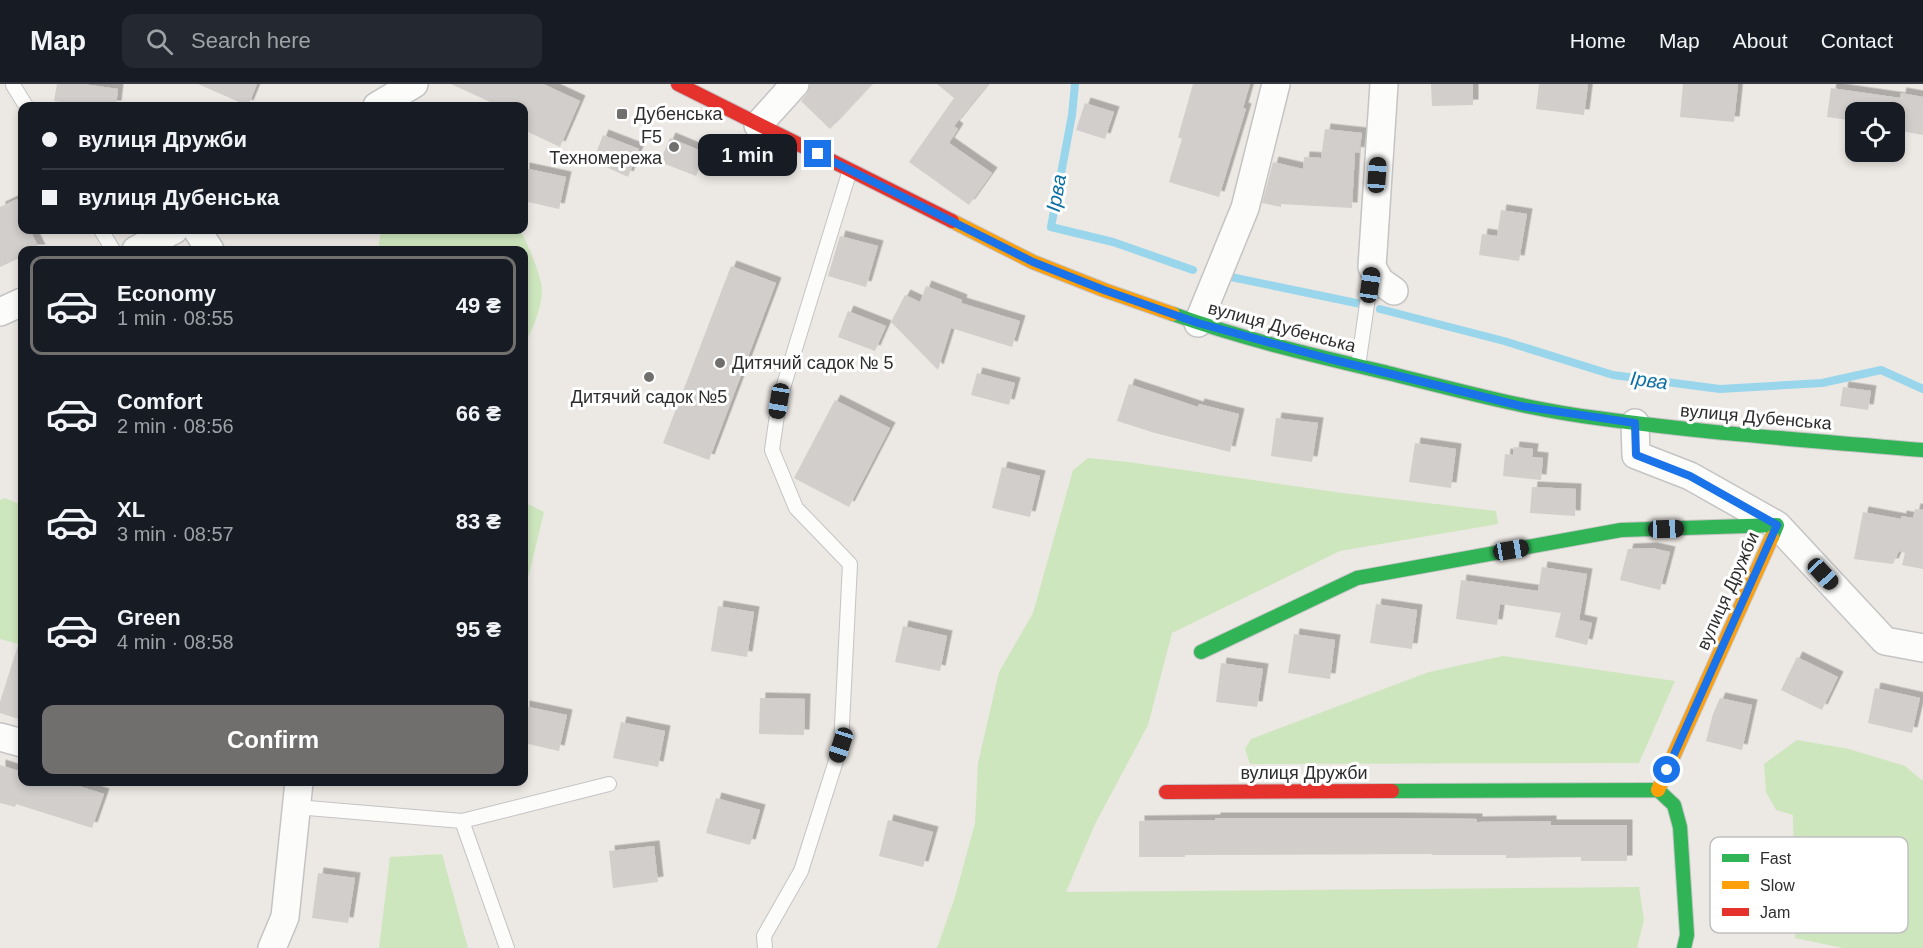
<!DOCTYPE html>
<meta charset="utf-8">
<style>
body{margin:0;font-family:Arial,sans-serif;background:#242831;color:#f1f3f6;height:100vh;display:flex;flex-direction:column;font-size:22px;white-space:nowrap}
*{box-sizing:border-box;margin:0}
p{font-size:20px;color:#9ea1a6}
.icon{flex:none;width:33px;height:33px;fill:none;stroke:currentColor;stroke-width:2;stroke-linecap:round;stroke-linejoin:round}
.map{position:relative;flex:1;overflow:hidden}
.drawer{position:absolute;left:18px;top:162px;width:510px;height:540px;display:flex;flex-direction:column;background:#171b24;border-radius:12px;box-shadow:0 3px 9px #0003}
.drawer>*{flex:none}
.guide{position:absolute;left:18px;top:18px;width:510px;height:132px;border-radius:12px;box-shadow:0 3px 9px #0003;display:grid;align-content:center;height:132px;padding:0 24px;background:#171b24}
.controls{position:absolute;left:1845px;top:18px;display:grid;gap:12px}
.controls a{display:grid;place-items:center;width:60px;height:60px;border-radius:12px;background:#171b24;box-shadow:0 3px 9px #0003;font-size:30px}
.end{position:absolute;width:27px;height:27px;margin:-14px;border:8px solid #1a73e8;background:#fff;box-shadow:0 0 0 3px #fff}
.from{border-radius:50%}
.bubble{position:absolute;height:42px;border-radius:12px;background:#171b24;box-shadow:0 3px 9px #0003;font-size:20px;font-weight:600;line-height:42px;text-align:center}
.car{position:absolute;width:18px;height:36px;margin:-18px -9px;border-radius:8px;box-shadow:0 0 4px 2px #0007;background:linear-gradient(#222 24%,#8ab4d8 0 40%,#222 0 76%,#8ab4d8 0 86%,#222 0)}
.guide b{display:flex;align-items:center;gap:21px;height:57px;font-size:22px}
.guide b+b{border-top:2px solid #363941}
.guide i{width:15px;height:15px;background:#f1f3f6}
ul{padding:10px 0 0;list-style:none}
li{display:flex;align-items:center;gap:18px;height:99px;margin:0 12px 9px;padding:0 12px;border:3px solid transparent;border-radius:12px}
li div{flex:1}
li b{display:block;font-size:22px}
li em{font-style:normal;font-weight:600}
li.selected{border-color:#706f6e}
li>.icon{width:54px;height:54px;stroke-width:1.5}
.primary-button{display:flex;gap:12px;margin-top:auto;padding:12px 24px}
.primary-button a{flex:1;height:69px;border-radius:12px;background:#706f6e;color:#fff;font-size:24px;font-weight:600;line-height:69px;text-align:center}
header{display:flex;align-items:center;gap:36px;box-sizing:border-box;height:84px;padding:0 30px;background:#171b24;border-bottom:2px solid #363941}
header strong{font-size:28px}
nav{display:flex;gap:33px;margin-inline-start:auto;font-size:21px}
.search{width:420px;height:54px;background:#242831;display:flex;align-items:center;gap:15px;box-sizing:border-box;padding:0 21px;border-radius:12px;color:#9ea1a6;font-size:22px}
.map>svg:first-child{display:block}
.green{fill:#cee6be}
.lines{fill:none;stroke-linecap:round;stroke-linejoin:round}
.stream{stroke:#99d6ec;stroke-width:8}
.building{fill:#d1cecb;filter:url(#shadow)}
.lane-casing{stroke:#c5c4c5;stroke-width:16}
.street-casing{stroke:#c5c4c5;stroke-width:30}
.fast-casing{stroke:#c5c4c5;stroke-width:16}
.slow-casing{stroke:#c5c4c5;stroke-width:16}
.jam-casing{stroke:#c5c4c5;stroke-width:16}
.lane{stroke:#fcfcfb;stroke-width:14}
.street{stroke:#fcfcfb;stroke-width:27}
.fast{stroke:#30b455;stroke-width:14}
.slow{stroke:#ff9f0a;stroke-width:14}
.jam{stroke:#e5322d;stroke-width:14}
.route{stroke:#1a73e8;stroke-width:8}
.poi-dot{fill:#706f6e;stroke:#fff;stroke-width:2}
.labels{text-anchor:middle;stroke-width:6;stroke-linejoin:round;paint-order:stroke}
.poi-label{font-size:18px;fill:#2e2e2e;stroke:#fff;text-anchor:start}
.street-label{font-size:18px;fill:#2e2e2e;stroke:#fff}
.water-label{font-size:20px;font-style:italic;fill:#0d6fa3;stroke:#fff}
.key{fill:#fff;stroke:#c0c0c0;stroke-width:1.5}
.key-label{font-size:16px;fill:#2e2e2e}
</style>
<header>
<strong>Map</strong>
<div class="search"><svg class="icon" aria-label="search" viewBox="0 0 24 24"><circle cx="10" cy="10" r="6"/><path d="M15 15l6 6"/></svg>Search here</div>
<nav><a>Home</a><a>Map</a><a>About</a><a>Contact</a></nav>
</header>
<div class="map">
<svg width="1923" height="864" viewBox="0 0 1923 864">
<defs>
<filter id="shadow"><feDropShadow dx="5.5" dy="-5.5" stdDeviation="0" flood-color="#0004"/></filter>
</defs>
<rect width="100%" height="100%" fill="#ece8e4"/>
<g class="green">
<path d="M 381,146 L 520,146 C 527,158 543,195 542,208 C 541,227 532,246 524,262 L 524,166 L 378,166 Z"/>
<path d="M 1088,374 L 1128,378 L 1342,409 L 1496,427 L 1498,440 L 1340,467 L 1172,549 L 1148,641 L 1095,740 L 1066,808 L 1639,803 L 1644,836 L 1637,864 L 937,864 L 955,813 L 975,739 L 978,679 L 999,588 L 1033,529 L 1073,386 Z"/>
<path d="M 5,414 L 22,421 L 22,561 L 0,555 L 0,416 Z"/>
<path d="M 524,418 L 544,428 L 524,511 Z"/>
<path d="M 1503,572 L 1675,597 L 1639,679 L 1250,680 L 1245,665 L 1251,655 L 1429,588 Z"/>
<path d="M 1797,656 L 1849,665 L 1905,682 L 1923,697 L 1923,864 L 1843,864 L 1795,854 L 1793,731 L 1776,726 L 1766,708 L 1764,680 Z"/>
<path d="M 442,770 L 468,864 L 379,864 L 390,773 Z"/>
</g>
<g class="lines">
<g class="stream">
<path d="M 1075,0 L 1072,31 L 1051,143 L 1113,158 L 1193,186"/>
<path d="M 1231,193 L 1361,220"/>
<path d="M 1380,225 L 1504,257 L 1613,291 L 1720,305 L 1822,299 L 1881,286 L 1923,305"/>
</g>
</g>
<g class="building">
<path d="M 57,0 L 83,0 L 118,5 L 116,22 L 87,22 L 54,17 Z"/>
<path d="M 198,0 L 257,0 L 248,22 Z"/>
<path d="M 451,0 L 543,0 L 580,17 L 560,63 L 524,46 L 524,22 L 499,22 Z"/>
<path d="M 810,0 L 872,0 L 830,45 L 801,17 L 807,10 Z"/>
<path d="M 937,0 L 988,0 L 954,42 L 958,45 L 949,59 L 992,89 L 969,121 L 909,78 L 954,14 Z"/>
<path d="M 1193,0 L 1250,0 L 1243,24 L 1246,25 L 1219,113 L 1169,98 L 1182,55 L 1178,53 Z"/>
<path d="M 1431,0 L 1473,0 L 1473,21 L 1432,22 Z"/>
<path d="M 1539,0 L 1588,0 L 1584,31 L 1536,25 Z"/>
<path d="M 1683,0 L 1738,0 L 1734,38 L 1680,33 Z"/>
<path d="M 1831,4 L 1900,14 L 1901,9 L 1923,13 L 1923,51 L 1895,46 L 1898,28 L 1856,28 L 1856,37 L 1827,33 Z"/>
<path d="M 1085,19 L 1114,28 L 1105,55 L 1076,46 Z"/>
<path d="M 1325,45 L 1362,49 L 1359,69 L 1355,68 L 1352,124 L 1281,120 L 1281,123 L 1262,119 L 1273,78 L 1303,85 L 1304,73 L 1321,74 Z"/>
<path d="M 603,51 L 639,65 L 628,93 L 593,77 Z"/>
<path d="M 670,54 L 706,69 L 696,92 L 660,78 Z"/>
<path d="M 524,84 L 566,93 L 559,125 L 524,117 Z"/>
<path d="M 17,115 L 22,128 L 22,146 L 30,146 L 40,166 L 22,166 L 22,173 L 0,183 L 0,123 Z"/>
<path d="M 1501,126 L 1527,130 L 1519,177 L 1479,171 L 1482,150 L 1497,152 Z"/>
<path d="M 840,152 L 878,162 L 866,203 L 828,192 Z"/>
<path d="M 731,182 L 776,199 L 709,376 L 663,359 Z"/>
<path d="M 926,202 L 962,216 L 961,219 L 1020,237 L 1012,263 L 951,244 L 938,286 L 891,238 L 905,211 L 920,218 Z"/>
<path d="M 848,227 L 886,242 L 875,267 L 838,253 Z"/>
<path d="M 977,289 L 1015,299 L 1009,321 L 971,311 Z"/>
<path d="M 1129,300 L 1198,323 L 1199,320 L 1239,330 L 1230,368 L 1155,349 L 1117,337 Z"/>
<path d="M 1843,303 L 1871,307 L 1868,326 L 1840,322 Z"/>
<path d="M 835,316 L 890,344 L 849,423 L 794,394 Z"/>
<path d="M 1276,334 L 1318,339 L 1312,378 L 1271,372 Z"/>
<path d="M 1415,359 L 1456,365 L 1451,404 L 1409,398 Z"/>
<path d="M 1514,363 L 1533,365 L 1532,373 L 1543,374 L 1541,396 L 1503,392 L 1505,370 L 1513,371 Z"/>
<path d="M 1002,383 L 1040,392 L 1030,433 L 992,424 Z"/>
<path d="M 1532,403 L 1576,405 L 1575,432 L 1530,429 Z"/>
<path d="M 1915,425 L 1923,426 L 1923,485 L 1902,481 L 1905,469 L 1899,467 L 1893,480 L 1854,475 L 1863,428 L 1901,435 L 1901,432 L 1913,434 Z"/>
<path d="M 1652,464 L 1670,468 L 1660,506 L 1620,496 L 1628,465 Z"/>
<path d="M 1542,483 L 1587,490 L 1579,536 L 1592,539 L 1587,561 L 1555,553 L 1561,529 L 1500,520 L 1497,541 L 1456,535 L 1461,496 L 1538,507 Z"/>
<path d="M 1376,520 L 1417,526 L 1412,565 L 1370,559 Z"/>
<path d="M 718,522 L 754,528 L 747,573 L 711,567 Z"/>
<path d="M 903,542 L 947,552 L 940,587 L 895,578 Z"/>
<path d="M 1294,550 L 1335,556 L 1330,595 L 1288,589 Z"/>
<path d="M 18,561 L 22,561 L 22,636 L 0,629 L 0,618 Z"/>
<path d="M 1797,573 L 1838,593 L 1822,626 L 1781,606 Z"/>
<path d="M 1221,579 L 1263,585 L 1257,623 L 1216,618 Z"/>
<path d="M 1875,604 L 1920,614 L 1912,649 L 1868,639 Z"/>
<path d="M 760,614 L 805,615 L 804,651 L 759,650 Z"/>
<path d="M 1720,614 L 1752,621 L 1742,666 L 1706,657 L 1713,630 Z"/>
<path d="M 524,622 L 567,631 L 559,667 L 524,659 Z"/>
<path d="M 621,638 L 665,647 L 658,683 L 613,674 Z"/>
<path d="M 0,681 L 22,688 L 22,698 L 66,698 L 104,710 L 92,744 L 16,720 L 15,723 L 0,719 Z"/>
<path d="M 716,714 L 760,726 L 750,761 L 706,749 Z"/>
<path d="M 1215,734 L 1400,734 L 1477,735 L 1477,738 L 1551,737 L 1551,741 L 1627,741 L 1627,777 L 1581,777 L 1581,773 L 1506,774 L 1506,771 L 1432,771 L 1432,770 L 1185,771 L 1185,773 L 1139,773 L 1139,737 L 1215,736 Z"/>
<path d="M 888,736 L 933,748 L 923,783 L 879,772 Z"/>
<path d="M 654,762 L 658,798 L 613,804 L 609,767 Z"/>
<path d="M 318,789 L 355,794 L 348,839 L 312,834 Z"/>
</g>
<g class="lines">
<g class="lane-casing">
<g id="lane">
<path d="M 13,1 L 26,22"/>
<path d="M 101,146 L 113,166"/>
<path d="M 1358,282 L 1372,186"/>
<path d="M 296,723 L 462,737 L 609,700"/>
<path d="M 462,737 L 507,864"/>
<path d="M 765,864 L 764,852 L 801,787 L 841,661 L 850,480 L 796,424 L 772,366 L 779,317 L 850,86"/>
</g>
</g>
<g class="street-casing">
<g id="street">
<path d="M 1384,0 L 1372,183 L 1380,197 L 1394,207"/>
<path d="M 377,22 L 414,0"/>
<path d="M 758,41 L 795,0"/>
<path d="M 197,146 L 210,166"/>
<path d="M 136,166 L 174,146"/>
<path d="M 0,228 L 22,218"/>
<path d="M 1198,239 L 1245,124 L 1276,0"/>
<path d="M 1635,339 L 1636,371 L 1690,392 L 1777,441 L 1885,557 L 1923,564"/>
<path d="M 0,653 L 22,659"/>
<path d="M 272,864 L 285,833 L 299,698"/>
</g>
</g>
<g class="fast-casing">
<g id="fast">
<path d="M 1173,230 C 1243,255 1316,272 1388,289 C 1457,306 1526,325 1597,334 C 1705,349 1814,357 1923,366"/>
<path d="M 1201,568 L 1357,494 L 1621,446 L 1777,441 L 1772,453"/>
<path d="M 1392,707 L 1658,706 L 1674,721 L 1680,743 L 1687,851 L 1684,864"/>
</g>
</g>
<g class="slow-casing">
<g id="slow">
<path d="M 952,137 L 1033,178 L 1104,206 L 1173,230"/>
<path d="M 1658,706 L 1772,453"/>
</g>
</g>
<g class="jam-casing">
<g id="jam">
<path d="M 678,0 L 952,137"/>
<path d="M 1166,708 L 1392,707"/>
</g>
</g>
<use href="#lane" class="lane"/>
<use href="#street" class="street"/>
<use href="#fast" class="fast"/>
<use href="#slow" class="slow"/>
<use href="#jam" class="jam"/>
</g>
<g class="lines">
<path class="route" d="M 818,70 L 1033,178 L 1104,206 L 1198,239 L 1326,274 L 1521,322 L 1635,339 L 1636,371 L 1690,392 L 1777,441 L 1667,686"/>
</g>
<g class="poi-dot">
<rect x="616" y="24" width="12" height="12" rx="3"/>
<circle cx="674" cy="63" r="6"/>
<circle cx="720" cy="279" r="6"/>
<circle cx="649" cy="293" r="6"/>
</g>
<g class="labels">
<g class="poi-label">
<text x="634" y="36">Дубенська</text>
<text x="662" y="59" text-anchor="end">F5<tspan x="662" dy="21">Техномережа</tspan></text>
<text x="732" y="285">Дитячий садок № 5</text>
<text x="649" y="319" text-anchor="middle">Дитячий садок №5</text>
</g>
<g class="street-label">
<text transform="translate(1282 243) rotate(15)" y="6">вулиця Дубенська</text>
<text transform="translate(1756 333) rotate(5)" y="6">вулиця Дубенська</text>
<text transform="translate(1728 507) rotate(-66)" y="6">вулиця Дружби</text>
<text x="1304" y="695">вулиця Дружби</text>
</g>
<g class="water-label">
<text transform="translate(1056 109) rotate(-80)" y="7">Ірва</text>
<text transform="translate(1649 296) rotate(7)" y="7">Ірва</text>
</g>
</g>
<rect x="1710" y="753" width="198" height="96" rx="9" class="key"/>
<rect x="1722" y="770" width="27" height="8" fill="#30b455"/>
<rect x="1722" y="797" width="27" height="8" fill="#ff9f0a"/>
<rect x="1722" y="824" width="27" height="8" fill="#e5322d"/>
<g class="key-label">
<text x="1760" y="780">Fast</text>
<text x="1760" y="807">Slow</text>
<text x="1760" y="834">Jam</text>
</g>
</svg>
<div class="controls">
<a><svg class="icon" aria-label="locate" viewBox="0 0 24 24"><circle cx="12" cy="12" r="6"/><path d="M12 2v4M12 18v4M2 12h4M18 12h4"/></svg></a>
</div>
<i class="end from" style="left:1667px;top:686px"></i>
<i class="end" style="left:818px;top:70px"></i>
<div class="bubble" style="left:698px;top:50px;width:99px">1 min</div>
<i class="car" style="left:1377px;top:91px;rotate:4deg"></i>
<i class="car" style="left:1370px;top:201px;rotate:8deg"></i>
<i class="car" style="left:779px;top:317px;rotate:189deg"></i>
<i class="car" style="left:1666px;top:445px;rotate:88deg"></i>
<i class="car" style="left:1511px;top:466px;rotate:80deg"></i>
<i class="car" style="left:1823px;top:490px;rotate:137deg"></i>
<i class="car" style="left:841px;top:661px;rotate:198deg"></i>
<div class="guide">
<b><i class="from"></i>вулиця Дружби</b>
<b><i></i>вулиця Дубенська</b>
</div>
<section class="drawer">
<ul>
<li class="selected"><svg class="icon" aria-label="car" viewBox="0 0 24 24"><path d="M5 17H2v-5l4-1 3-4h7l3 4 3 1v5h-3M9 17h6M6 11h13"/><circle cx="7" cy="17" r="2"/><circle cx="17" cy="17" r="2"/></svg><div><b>Economy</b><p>1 min · 08:55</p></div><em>49 ₴</em></li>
<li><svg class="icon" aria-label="car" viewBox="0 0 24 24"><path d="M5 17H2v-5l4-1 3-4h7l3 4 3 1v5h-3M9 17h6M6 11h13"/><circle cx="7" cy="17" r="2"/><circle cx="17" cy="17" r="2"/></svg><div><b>Comfort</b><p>2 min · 08:56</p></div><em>66 ₴</em></li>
<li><svg class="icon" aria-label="car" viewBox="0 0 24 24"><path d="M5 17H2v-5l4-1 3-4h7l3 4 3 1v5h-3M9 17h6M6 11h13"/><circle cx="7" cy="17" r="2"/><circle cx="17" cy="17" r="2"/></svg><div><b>XL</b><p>3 min · 08:57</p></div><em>83 ₴</em></li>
<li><svg class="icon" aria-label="car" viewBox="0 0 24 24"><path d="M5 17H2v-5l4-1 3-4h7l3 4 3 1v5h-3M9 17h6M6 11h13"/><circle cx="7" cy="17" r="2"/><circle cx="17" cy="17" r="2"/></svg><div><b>Green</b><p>4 min · 08:58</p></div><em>95 ₴</em></li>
</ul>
<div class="primary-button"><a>Confirm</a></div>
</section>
</div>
